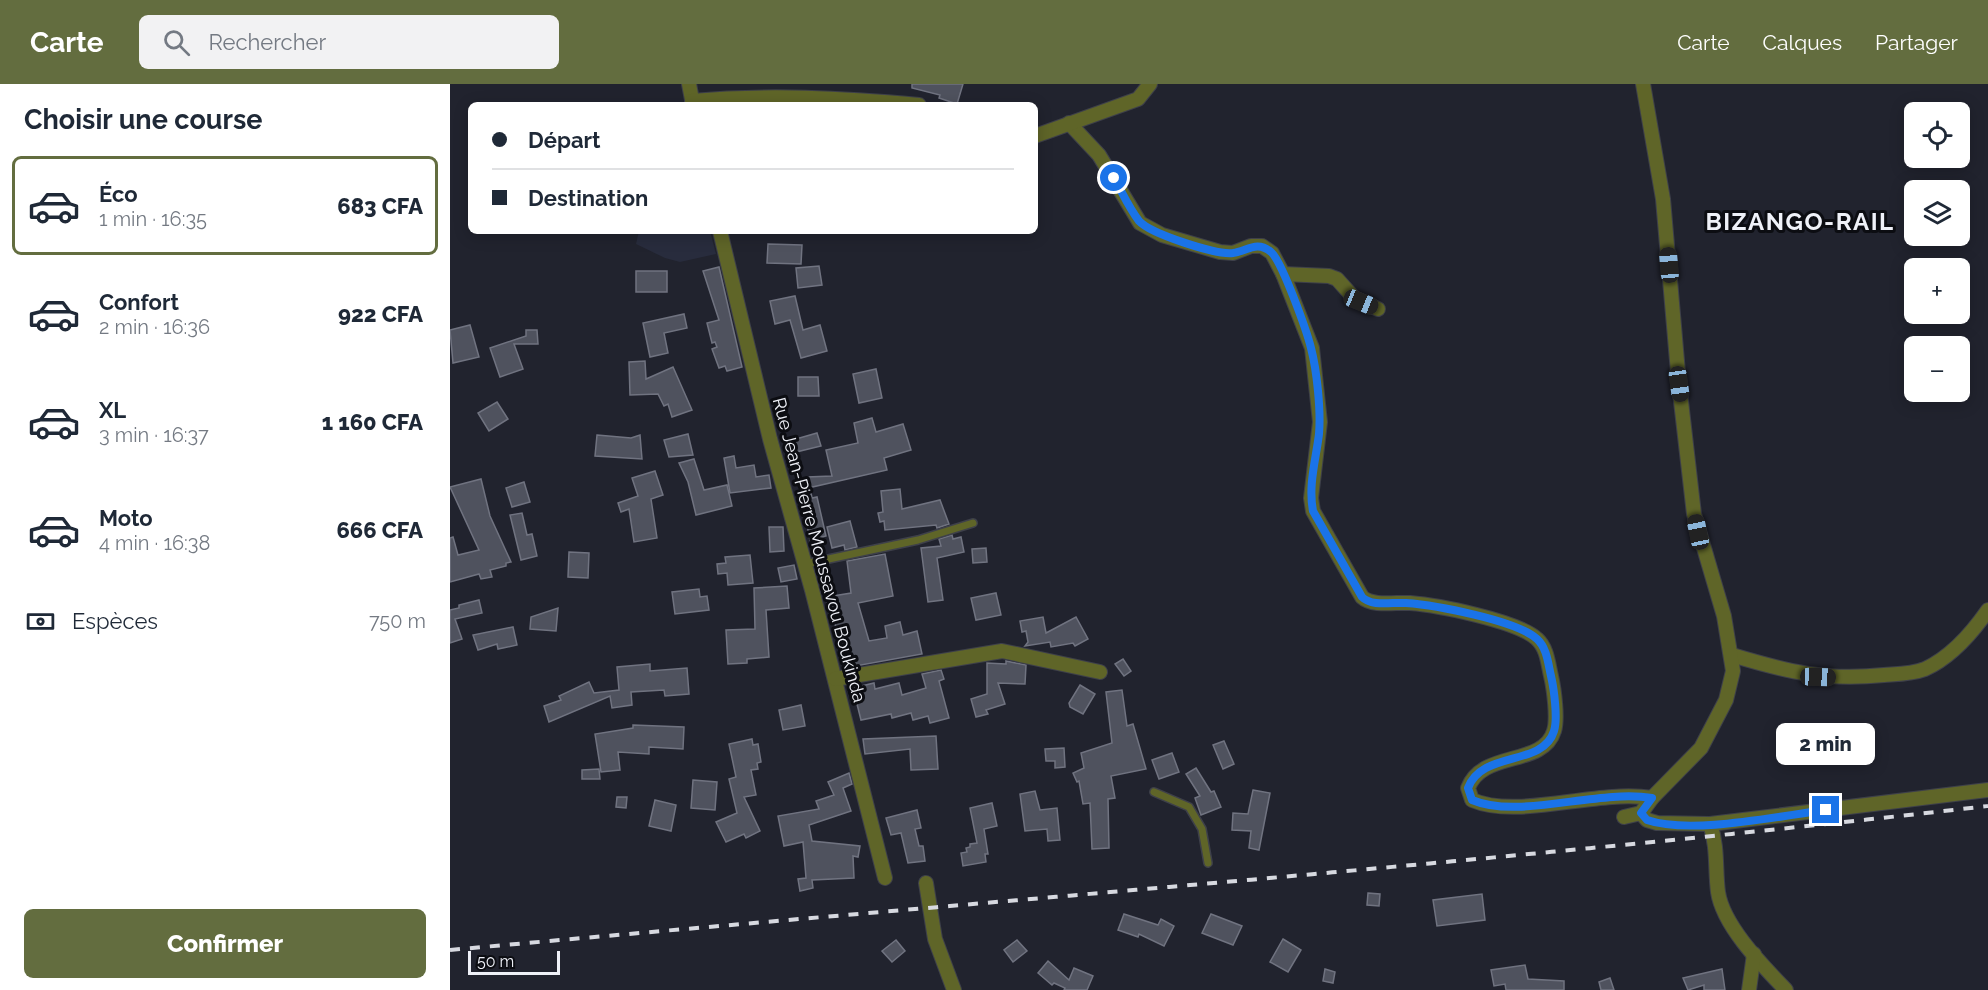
<!DOCTYPE html>
<html lang="fr">
<meta charset="utf-8">
<style>
body{margin:0;font-family:Raleway,sans-serif;background:#f2f2f3;color:#1f2937;height:100vh;display:flex;flex-direction:column;font-size:22px;white-space:nowrap}
*{box-sizing:border-box;margin:0}
p{font-size:20px;color:#747a83}
.icon{flex:none;width:33px;height:33px;fill:none;stroke:currentColor;stroke-width:2;stroke-linecap:round;stroke-linejoin:round}
.map{position:relative;flex:1;overflow:hidden}
.panel{display:flex;flex-direction:column;background:#fff;width:450px}
.panel>*{flex:none}
.hud{position:absolute;left:18px;top:18px;width:570px;height:132px;border-radius:9px;box-shadow:0 3px 15px #0003;display:grid;align-content:center;height:132px;padding:0 24px;background:#fff}
.tools{position:absolute;left:1454px;top:18px;display:grid;gap:12px}
.tools a{display:grid;place-items:center;width:66px;height:66px;border-radius:9px;background:#fff;box-shadow:0 3px 15px #0003;font-size:30px}
.scale{position:absolute;left:18px;bottom:15px;width:92px;box-sizing:border-box;padding-left:6px;border:3px solid #eff1f8;border-top:0;font-size:16px;line-height:21px;white-space:nowrap;color:#eff1f8;-webkit-text-stroke:4px #0c0d12;paint-order:stroke}
.end{position:absolute;width:27px;height:27px;margin:-14px;border:8px solid #1a73e8;background:#fff;box-shadow:0 0 0 3px #fff}
.from{border-radius:50%}
.bubble{position:absolute;height:42px;border-radius:9px;background:#fff;box-shadow:0 3px 15px #0003;font-size:20px;font-weight:800;line-height:42px;text-align:center}
.car{position:absolute;width:18px;height:36px;margin:-18px -9px;border-radius:8px;box-shadow:0 0 4px 2px #0007;background:linear-gradient(#222 24%,#8ab4d8 0 40%,#222 0 76%,#8ab4d8 0 86%,#222 0)}
.hud b{display:flex;align-items:center;gap:21px;height:57px;font-size:22px}
.hud b+b{border-top:2px solid #e0e1e3}
.hud i{width:15px;height:15px;background:#1f2937}
ul{padding:0;list-style:none}
li{display:flex;align-items:center;gap:18px;height:99px;margin:0 12px 9px;padding:0 12px;border:3px solid transparent;border-radius:9px}
li div{flex:1}
li b{display:block;font-size:22px}
li em{font-style:normal;font-weight:800}
li.active{border-color:#636d3f}
li>.icon{width:54px;height:54px;stroke-width:1.5}
h2{padding:0 24px;font-size:27px;line-height:72px}
.pay{display:flex;align-items:center;gap:15px;height:66px;padding:0 24px;font-size:22px}
.pay p{margin-inline-start:auto}
.primary-button{display:flex;gap:12px;margin-top:auto;padding:12px 24px}
.primary-button a{flex:1;height:69px;border-radius:9px;background:#636d3f;color:#fff;font-size:24px;font-weight:800;line-height:69px;text-align:center}
header{display:flex;align-items:center;gap:36px;box-sizing:border-box;height:84px;padding:0 30px;background:#636d3f;color:#fff}
header strong{font-size:28px}
nav{display:flex;gap:33px;margin-inline-start:auto;font-size:21px}
.search{width:420px;height:54px;background:#f2f2f3;display:flex;align-items:center;gap:15px;box-sizing:border-box;padding:0 21px;border-radius:9px;color:#747a83;font-size:22px}
main{display:flex;flex:1;min-height:0}
.map>svg:first-child{display:block}
.built{fill:#282c3d}
.building{fill:#4f525e;stroke:#707380;stroke-width:1.5}
.lines{fill:none;stroke-linecap:round;stroke-linejoin:round}
.lane-casing{stroke:#3e404a;stroke-width:10}
.street-casing{stroke:#3e404a;stroke-width:16}
.lane{stroke:#5f6528;stroke-width:7}
.street{stroke:#5f6528;stroke-width:14}
.rail{stroke:#d7d9e0;stroke-width:4;stroke-dasharray:10 10;stroke-linecap:butt}
.route{stroke:#1a73e8;stroke-width:8}
.labels{text-anchor:middle;stroke-width:6;stroke-linejoin:round;paint-order:stroke}
.street-label{font-size:18px;fill:#eff1f8;stroke:#0c0d12}
.district-label{font-size:24px;font-weight:bold;letter-spacing:1.5px;fill:#eff1f8;stroke:#0c0d12}
</style>
<header>
<strong>Carte</strong>
<div class="search"><svg class="icon" aria-label="search" viewBox="0 0 24 24"><circle cx="10" cy="10" r="6"/><path d="M15 15l6 6"/></svg>Rechercher</div>
<nav><a>Carte</a><a>Calques</a><a>Partager</a></nav>
</header>
<main>
<section class="panel">
<h2>Choisir une course</h2>
<ul>
<li class="active"><svg class="icon" aria-label="car" viewBox="0 0 24 24"><path d="M5 17H2v-5l4-1 3-4h7l3 4 3 1v5h-3M9 17h6M6 11h13"/><circle cx="7" cy="17" r="2"/><circle cx="17" cy="17" r="2"/></svg><div><b>Éco</b><p>1 min · 16:35</p></div><em>683 CFA</em></li>
<li><svg class="icon" aria-label="car" viewBox="0 0 24 24"><path d="M5 17H2v-5l4-1 3-4h7l3 4 3 1v5h-3M9 17h6M6 11h13"/><circle cx="7" cy="17" r="2"/><circle cx="17" cy="17" r="2"/></svg><div><b>Confort</b><p>2 min · 16:36</p></div><em>922 CFA</em></li>
<li><svg class="icon" aria-label="car" viewBox="0 0 24 24"><path d="M5 17H2v-5l4-1 3-4h7l3 4 3 1v5h-3M9 17h6M6 11h13"/><circle cx="7" cy="17" r="2"/><circle cx="17" cy="17" r="2"/></svg><div><b>XL</b><p>3 min · 16:37</p></div><em>1 160 CFA</em></li>
<li><svg class="icon" aria-label="car" viewBox="0 0 24 24"><path d="M5 17H2v-5l4-1 3-4h7l3 4 3 1v5h-3M9 17h6M6 11h13"/><circle cx="7" cy="17" r="2"/><circle cx="17" cy="17" r="2"/></svg><div><b>Moto</b><p>4 min · 16:38</p></div><em>666 CFA</em></li>
</ul>
<div class="pay"><svg class="icon" aria-label="cash" viewBox="0 0 24 24"><path d="M3 7h18v10H3z"/><circle cx="12" cy="12" r="2"/></svg>Espèces<p>750 m</p></div>
<div class="primary-button"><a>Confirmer</a></div>
</section>
<div class="map">
<svg width="1538" height="906" viewBox="0 0 1538 906">
<rect width="100%" height="100%" fill="#21232e"/>
<path class="built" d="M 189,147 L 260,147 L 266,170 L 230,178 L 215,174 L 186,160 Z"/>
<g class="building">
<path d="M 462,0 L 513,0 L 507,20 L 489,14 L 490,11 L 462,4 Z"/>
<path d="M 318,160 L 352,161 L 351,180 L 317,179 Z"/>
<path d="M 369,182 L 372,201 L 348,204 L 346,184 Z"/>
<path d="M 269,183 L 292,283 L 277,287 L 275,282 L 269,284 L 262,265 L 267,263 L 265,258 L 262,259 L 257,239 L 269,236 L 253,187 Z"/>
<rect x="186" y="187" width="31" height="21"/>
<path d="M 345,212 L 353,246 L 370,241 L 377,267 L 351,274 L 340,236 L 325,240 L 320,217 Z"/>
<path d="M 234,230 L 237,244 L 214,249 L 218,269 L 200,273 L 193,239 Z"/>
<path d="M 20,241 L 29,273 L 3,279 L 0,246 Z"/>
<path d="M 76,246 L 87,246 L 88,260 L 64,260 L 73,285 L 50,293 L 40,264 L 76,252 Z"/>
<path d="M 195,277 L 196,295 L 223,283 L 242,326 L 222,333 L 218,320 L 214,322 L 208,310 L 180,311 L 179,278 Z"/>
<path d="M 426,285 L 432,314 L 409,319 L 403,290 Z"/>
<path d="M 348,293 L 368,293 L 369,312 L 348,312 Z"/>
<path d="M 47,318 L 58,335 L 39,347 L 28,329 Z"/>
<path d="M 422,334 L 426,348 L 453,340 L 461,366 L 434,374 L 437,386 L 358,404 L 357,393 L 382,392 L 376,366 L 408,359 L 404,339 Z"/>
<path d="M 367,349 L 371,362 L 342,369 L 339,357 Z"/>
<path d="M 238,350 L 243,371 L 219,373 L 214,356 Z"/>
<path d="M 147,351 L 181,354 L 190,351 L 192,375 L 145,372 Z"/>
<path d="M 284,372 L 286,384 L 304,381 L 306,393 L 319,391 L 321,404 L 280,409 L 274,374 Z"/>
<path d="M 244,375 L 254,406 L 277,401 L 282,422 L 246,431 L 238,398 L 229,379 Z"/>
<path d="M 205,387 L 213,411 L 201,415 L 207,454 L 184,458 L 179,425 L 171,428 L 168,419 L 188,412 L 182,394 Z"/>
<path d="M 31,395 L 40,432 L 61,478 L 56,479 L 56,482 L 40,486 L 42,493 L 31,495 L 29,490 L 0,498 L 0,454 L 3,453 L 8,471 L 29,466 L 0,403 Z"/>
<path d="M 74,398 L 80,418 L 62,423 L 56,404 Z"/>
<path d="M 360,404 L 362,414 L 367,413 L 376,452 L 360,456 L 350,406 Z"/>
<path d="M 450,405 L 452,425 L 490,416 L 499,440 L 487,444 L 486,441 L 435,446 L 434,437 L 430,438 L 428,429 L 433,428 L 431,407 Z"/>
<path d="M 72,429 L 77,451 L 82,450 L 87,472 L 71,476 L 60,431 Z"/>
<path d="M 400,437 L 407,463 L 395,466 L 394,461 L 382,464 L 377,443 Z"/>
<path d="M 319,443 L 333,443 L 334,467 L 320,468 Z"/>
<path d="M 502,451 L 503,455 L 511,453 L 514,468 L 487,474 L 493,516 L 478,518 L 471,464 L 491,462 L 489,455 Z"/>
<path d="M 536,464 L 537,478 L 523,479 L 522,465 Z"/>
<path d="M 119,468 L 139,469 L 138,494 L 118,493 Z"/>
<path d="M 435,470 L 443,512 L 408,519 L 419,557 L 437,554 L 435,542 L 450,538 L 453,551 L 467,547 L 472,570 L 400,583 L 393,554 L 389,555 L 382,529 L 379,529 L 376,513 L 401,509 L 397,477 Z"/>
<path d="M 300,471 L 303,499 L 278,501 L 277,489 L 268,490 L 267,480 L 276,479 L 275,473 Z"/>
<path d="M 344,481 L 347,495 L 331,498 L 328,484 Z"/>
<path d="M 337,502 L 339,524 L 316,526 L 319,573 L 297,575 L 297,579 L 278,580 L 276,546 L 305,545 L 304,504 Z"/>
<path d="M 249,505 L 250,513 L 257,512 L 259,526 L 225,530 L 222,508 Z"/>
<path d="M 546,509 L 551,531 L 526,536 L 521,514 Z"/>
<path d="M 29,516 L 32,529 L 5,535 L 12,555 L 0,559 L 0,526 L 9,524 L 9,521 Z"/>
<path d="M 108,524 L 106,547 L 80,545 L 81,533 Z"/>
<path d="M 593,533 L 596,549 L 626,533 L 638,555 L 625,562 L 623,559 L 601,563 L 600,558 L 575,562 L 578,558 L 576,547 L 572,548 L 570,537 Z"/>
<path d="M 63,543 L 67,561 L 48,565 L 47,560 L 28,566 L 23,551 Z"/>
<path d="M 673,575 L 681,587 L 674,592 L 665,580 Z"/>
<path d="M 556,577 L 576,581 L 575,600 L 548,599 L 555,620 L 536,626 L 538,630 L 526,633 L 521,615 L 537,610 L 537,579 L 556,580 Z"/>
<path d="M 200,580 L 200,587 L 237,584 L 239,610 L 215,612 L 214,606 L 181,608 L 182,621 L 162,624 L 160,612 L 99,638 L 94,622 L 111,616 L 109,612 L 139,598 L 144,609 L 169,606 L 167,583 Z"/>
<path d="M 491,586 L 494,595 L 489,597 L 499,634 L 480,639 L 478,632 L 463,636 L 461,629 L 442,634 L 441,630 L 411,636 L 403,604 L 424,599 L 425,605 L 449,599 L 452,611 L 476,604 L 472,590 Z"/>
<path d="M 630,601 L 645,610 L 633,630 L 620,623 L 619,619 Z"/>
<path d="M 672,606 L 677,642 L 683,640 L 696,685 L 661,692 L 665,714 L 658,715 L 659,764 L 642,765 L 640,719 L 633,720 L 629,697 L 627,698 L 623,689 L 634,684 L 631,669 L 662,659 L 656,608 Z"/>
<path d="M 351,621 L 355,642 L 333,646 L 329,626 Z"/>
<path d="M 183,641 L 234,643 L 233,665 L 199,663 L 199,670 L 168,668 L 170,686 L 151,688 L 145,650 L 183,644 Z"/>
<path d="M 486,652 L 488,685 L 461,686 L 460,665 L 415,670 L 413,655 Z"/>
<path d="M 302,655 L 303,661 L 308,660 L 311,678 L 307,679 L 308,685 L 301,686 L 306,711 L 294,713 L 310,747 L 296,754 L 294,750 L 276,758 L 266,738 L 287,729 L 279,695 L 286,693 L 279,660 Z"/>
<path d="M 774,657 L 784,680 L 773,685 L 763,661 Z"/>
<path d="M 614,664 L 615,683 L 605,684 L 605,677 L 596,677 L 595,665 Z"/>
<path d="M 722,669 L 729,688 L 709,695 L 702,676 Z"/>
<path d="M 746,684 L 761,708 L 764,707 L 771,723 L 751,731 L 745,714 L 750,712 L 736,690 Z"/>
<path d="M 149,685 L 150,695 L 132,695 L 132,686 Z"/>
<path d="M 399,689 L 402,700 L 393,704 L 401,727 L 359,741 L 362,757 L 410,762 L 408,773 L 403,772 L 404,794 L 362,796 L 363,804 L 350,807 L 348,795 L 356,794 L 353,758 L 334,762 L 328,732 L 369,725 L 366,717 L 384,711 L 378,698 Z"/>
<path d="M 243,696 L 267,698 L 265,726 L 241,724 Z"/>
<path d="M 803,706 L 820,709 L 809,766 L 799,764 L 801,747 L 782,746 L 783,729 L 798,730 Z"/>
<path d="M 585,707 L 590,726 L 607,724 L 610,756 L 598,757 L 597,745 L 575,747 L 570,710 Z"/>
<path d="M 167,713 L 177,713 L 176,724 L 166,723 Z"/>
<path d="M 205,716 L 226,721 L 221,747 L 199,742 Z"/>
<path d="M 542,719 L 547,742 L 534,745 L 538,770 L 535,770 L 536,778 L 513,782 L 511,769 L 517,768 L 516,764 L 520,763 L 520,760 L 527,759 L 520,724 Z"/>
<path d="M 467,726 L 471,744 L 465,745 L 469,762 L 473,762 L 475,777 L 458,779 L 451,749 L 441,751 L 436,734 Z"/>
<path d="M 918,809 L 930,810 L 929,822 L 917,821 Z"/>
<path d="M 1032,810 L 1035,836 L 987,842 L 983,816 Z"/>
<path d="M 674,830 L 708,841 L 711,835 L 724,842 L 714,862 L 689,850 L 688,853 L 668,846 Z"/>
<path d="M 761,830 L 792,842 L 783,861 L 752,849 Z"/>
<path d="M 833,855 L 851,866 L 838,888 L 820,878 Z"/>
<path d="M 446,856 L 455,867 L 442,878 L 432,867 Z"/>
<path d="M 567,856 L 577,867 L 563,878 L 554,866 Z"/>
<path d="M 598,877 L 619,896 L 624,884 L 643,892 L 637,906 L 614,906 L 615,904 L 604,899 L 602,901 L 588,889 Z"/>
<path d="M 1075,881 L 1078,895 L 1114,897 L 1114,906 L 1056,906 L 1055,900 L 1044,902 L 1041,886 Z"/>
<path d="M 875,885 L 885,888 L 883,899 L 873,897 Z"/>
<path d="M 1272,885 L 1275,906 L 1254,906 L 1254,901 L 1238,906 L 1233,894 Z"/>
<path d="M 1160,894 L 1164,906 L 1151,906 L 1149,898 Z"/>
</g>
<g class="lines">
<g class="lane-casing">
<g id="lane">
<path d="M 355,480 L 468,456 L 523,439"/>
<path d="M 704,708 L 739,723 L 752,745 L 758,779"/>
</g>
</g>
<g class="street-casing">
<g id="street">
<path d="M 239,0 L 243,21"/>
<path d="M 242,17 C 318,10 393,14 469,21"/>
<path d="M 619,39 L 649,71 L 690,139 L 712,151 L 770,168 L 783,169 L 801,162 L 812,162 L 822,169 L 833,190 L 862,264 L 870,338 L 861,414 L 863,427 L 912,513 C 923,523 946,518 960,519 C 987,521 1068,537 1087,555 C 1097,564 1098,579 1101,592 C 1104,605 1108,635 1104,647 C 1093,683 1032,666 1018,704 L 1022,716 C 1069,736 1146,705 1202,714"/>
<path d="M 585,52 L 688,15 L 700,0"/>
<path d="M 270,147 L 320,355 L 362,506 L 435,794"/>
<path d="M 833,190 L 879,192 L 887,195 L 904,214 L 928,225"/>
<path d="M 1282,571 C 1338,588 1375,597 1434,591 C 1448,590 1462,590 1475,585 C 1501,573 1522,549 1538,526"/>
<path d="M 385,595 L 552,567 L 650,588"/>
<path d="M 1191,729 L 1197,736 L 1207,739 L 1260,740 L 1538,706"/>
<path d="M 1174,733 L 1191,729 L 1202,714 L 1251,664 L 1276,616 L 1283,587 L 1274,532 L 1244,430 L 1229,300 L 1213,115 L 1193,0"/>
<path d="M 1260,740 C 1268,763 1265,785 1268,808 C 1273,842 1313,882 1336,906"/>
<path d="M 476,799 L 485,855 L 504,906"/>
<path d="M 1299,906 L 1304,870"/>
</g>
</g>
<use href="#lane" class="lane"/>
<use href="#street" class="street"/>
<path class="rail" d="M 0,866 C 513,819 1026,781 1538,722"/>
</g>
<g class="lines">
<path class="route" d="M 664,94 C 672,108 679,124 689,137 C 701,150 766,171 783,169 C 797,167 807,156 821,168 C 832,177 857,248 861,264 C 867,287 871,327 869,350 C 866,375 858,401 863,427 L 912,513 C 922,523 942,518 956,519 C 984,521 1066,536 1087,555 C 1097,564 1098,579 1101,592 C 1104,605 1108,635 1104,647 C 1093,683 1032,666 1018,704 L 1022,716 C 1069,736 1147,705 1202,714 L 1191,729 L 1197,736 C 1241,751 1328,732 1376,726"/>
</g>
<g class="labels">
<g class="street-label">
<text transform="translate(369 466) rotate(75)" y="6">Rue Jean-Pierre Moussavou Boukinda</text>
</g>
<g class="district-label">
<text x="1350" y="146">BIZANGO-RAIL</text>
</g>
</g>
</svg>
<div class="tools">
<a><svg class="icon" aria-label="locate" viewBox="0 0 24 24"><circle cx="12" cy="12" r="6"/><path d="M12 2v4M12 18v4M2 12h4M18 12h4"/></svg></a>
<a><svg class="icon" aria-label="layers" viewBox="0 0 24 24"><path d="M12 4l9 5-9 5-9-5zM3 14l9 5 9-5"/></svg></a>
<a>+</a>
<a>−</a>
</div>
<div class="scale">50 m</div>
<i class="end from" style="left:664px;top:94px"></i>
<i class="end" style="left:1376px;top:726px"></i>
<div class="bubble" style="left:1326px;top:639px;width:99px">2 min</div>
<i class="car" style="left:1219px;top:181px;rotate:355deg"></i>
<i class="car" style="left:911px;top:218px;rotate:112deg"></i>
<i class="car" style="left:1229px;top:300px;rotate:172deg"></i>
<i class="car" style="left:1248px;top:448px;rotate:348deg"></i>
<i class="car" style="left:1368px;top:593px;rotate:92deg"></i>
<div class="hud">
<b><i class="from"></i>Départ</b>
<b><i></i>Destination</b>
</div>
</div>
</main>
